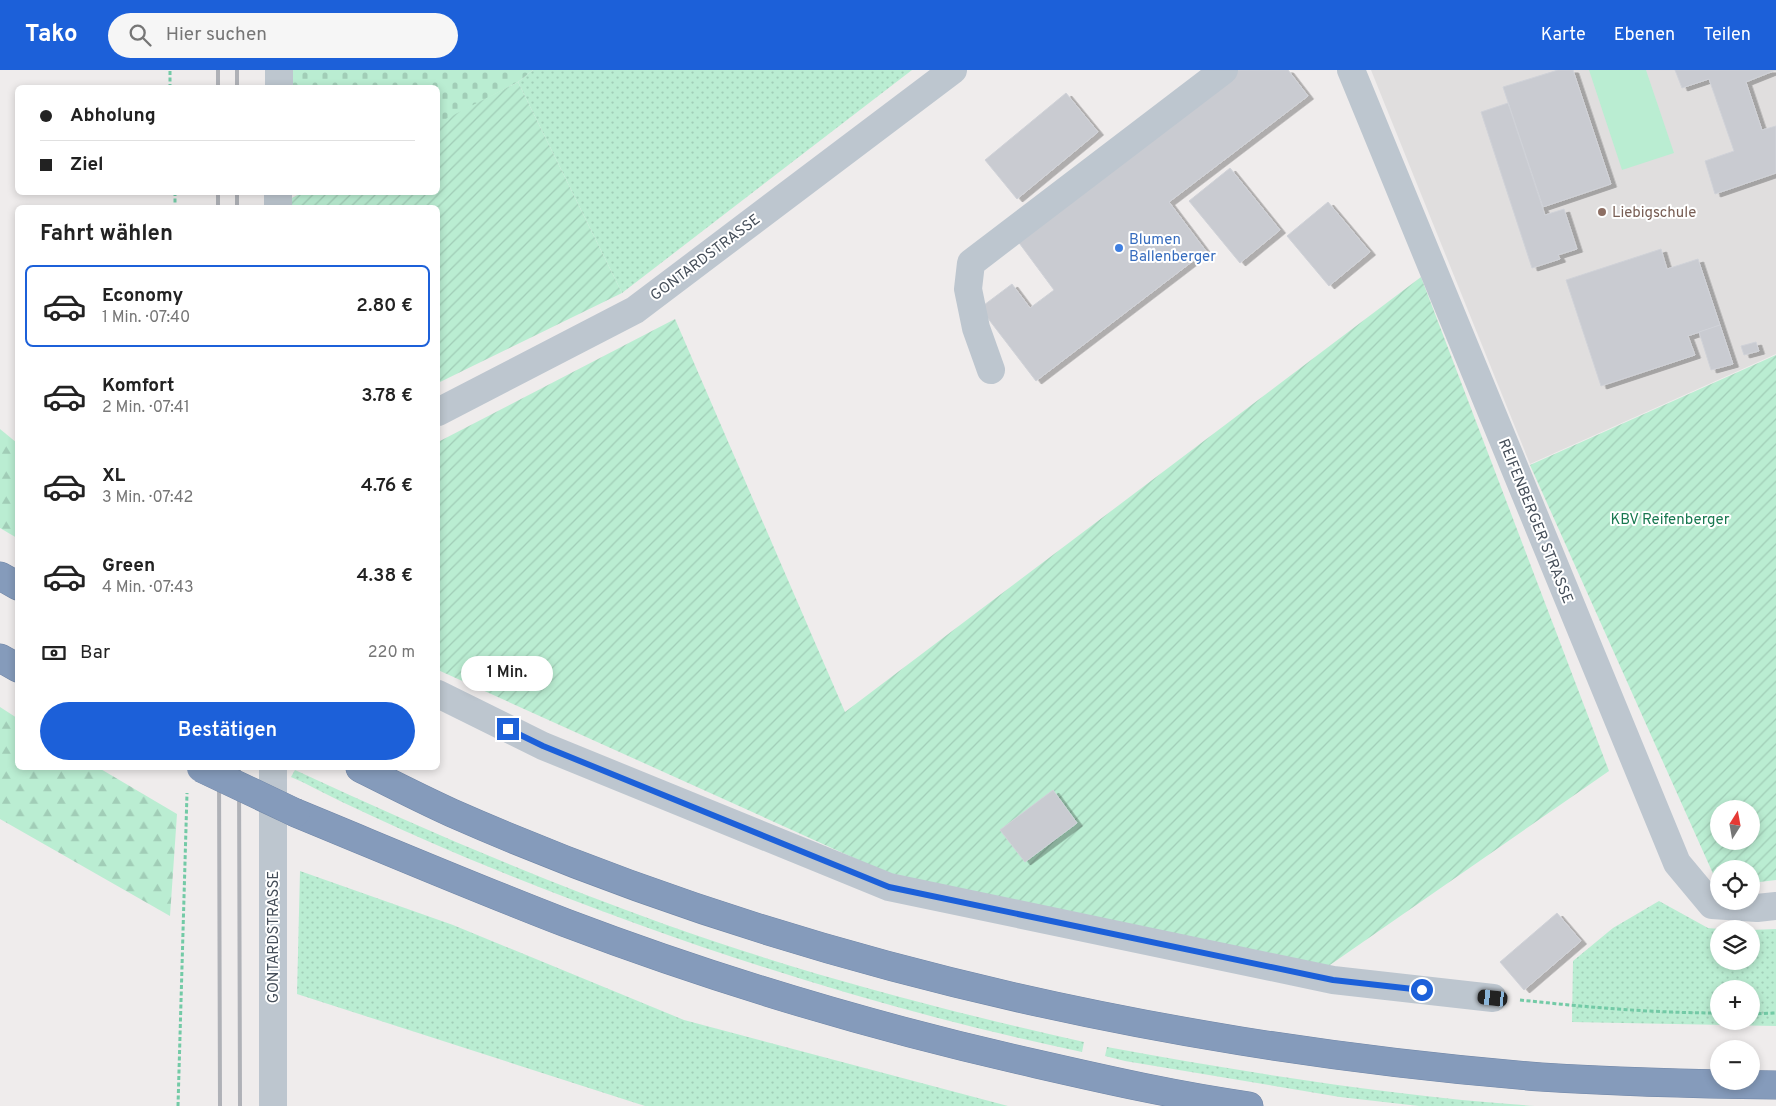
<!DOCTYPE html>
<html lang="de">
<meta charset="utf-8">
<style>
body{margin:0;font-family:Overpass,sans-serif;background:#f6f6f6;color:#222;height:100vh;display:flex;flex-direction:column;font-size:19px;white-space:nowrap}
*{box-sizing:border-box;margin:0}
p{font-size:16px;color:#767676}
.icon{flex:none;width:28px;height:28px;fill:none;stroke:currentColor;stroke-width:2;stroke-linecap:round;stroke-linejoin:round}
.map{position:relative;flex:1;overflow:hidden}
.drawer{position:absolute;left:15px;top:135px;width:425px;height:565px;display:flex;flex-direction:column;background:#fff;border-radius:8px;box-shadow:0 2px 8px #0003}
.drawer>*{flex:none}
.hud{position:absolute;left:15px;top:15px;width:425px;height:110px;border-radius:8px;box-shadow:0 2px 8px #0003;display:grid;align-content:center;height:110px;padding:0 25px;background:#fff}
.needle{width:32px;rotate:11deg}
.controls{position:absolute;left:1710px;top:730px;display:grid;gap:10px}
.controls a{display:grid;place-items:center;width:50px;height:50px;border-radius:50%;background:#fff;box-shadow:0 2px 8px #0003;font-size:25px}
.end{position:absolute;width:22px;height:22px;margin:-11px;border:6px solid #1c60d9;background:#fff;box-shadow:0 0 0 2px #fff}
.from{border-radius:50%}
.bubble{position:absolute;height:35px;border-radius:18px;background:#fff;box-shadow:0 2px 8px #0003;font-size:16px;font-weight:600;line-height:35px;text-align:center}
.car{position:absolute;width:15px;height:30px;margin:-15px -8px;border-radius:6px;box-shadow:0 0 4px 1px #0007;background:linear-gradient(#222 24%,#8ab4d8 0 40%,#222 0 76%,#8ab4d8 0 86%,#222 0)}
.hud b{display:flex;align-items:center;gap:18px;height:48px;font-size:19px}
.hud b+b{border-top:1px solid #e0e0e0}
.hud i{width:12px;height:12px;background:#222}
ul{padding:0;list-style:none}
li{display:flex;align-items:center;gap:15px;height:82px;margin:0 10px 8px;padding:0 15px;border:2px solid transparent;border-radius:8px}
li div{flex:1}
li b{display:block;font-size:19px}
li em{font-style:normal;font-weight:600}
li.on{border-color:#1c60d9}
li>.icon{width:45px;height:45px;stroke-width:1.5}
h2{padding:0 25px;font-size:22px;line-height:60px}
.pay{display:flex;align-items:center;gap:12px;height:55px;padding:0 25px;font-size:19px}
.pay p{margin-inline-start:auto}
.cta{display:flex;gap:10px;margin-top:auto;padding:10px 25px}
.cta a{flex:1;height:58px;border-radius:30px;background:#1c60d9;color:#fff;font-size:20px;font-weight:600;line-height:58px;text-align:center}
header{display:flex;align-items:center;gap:30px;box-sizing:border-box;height:70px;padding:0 25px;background:#1c60d9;color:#fff}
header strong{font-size:24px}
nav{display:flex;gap:28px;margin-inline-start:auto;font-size:18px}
.search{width:350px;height:45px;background:#f6f6f6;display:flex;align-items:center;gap:12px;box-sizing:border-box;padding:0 18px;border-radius:28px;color:#767676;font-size:19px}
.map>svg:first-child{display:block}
.education{fill:#e0dede}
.grass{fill:url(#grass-dots);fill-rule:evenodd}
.forest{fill:url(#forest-firs)}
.cemetery{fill:url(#cemetery-stones)}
.park{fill:#baedd2}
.garden{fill:url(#garden-furrows);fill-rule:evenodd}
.building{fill:#c9cbd1;stroke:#d0d2d8;filter:url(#shadow)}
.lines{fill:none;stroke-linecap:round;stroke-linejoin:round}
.highway-casing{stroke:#7086a7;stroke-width:29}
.path{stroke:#73caa6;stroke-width:3;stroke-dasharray:4 2.5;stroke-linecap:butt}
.minor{stroke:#bdc6cf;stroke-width:28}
.highway{stroke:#859bbb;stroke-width:28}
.rail{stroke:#afb1b7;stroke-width:4}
.highway-bridge-casing{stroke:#7086a7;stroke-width:29;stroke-linecap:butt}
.highway-bridge{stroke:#859bbb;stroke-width:28}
.route{stroke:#1c60d9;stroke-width:6}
.education-dot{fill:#8d6e63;stroke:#fff;stroke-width:2}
.shop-dot{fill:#3f7fe0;stroke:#fff;stroke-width:2}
.labels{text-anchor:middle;stroke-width:4;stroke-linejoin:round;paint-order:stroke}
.education-label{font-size:15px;fill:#785e54;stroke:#fff;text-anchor:start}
.shop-label{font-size:15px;fill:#366cbe;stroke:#fff;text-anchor:start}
.street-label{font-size:15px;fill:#454e59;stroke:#fff}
.park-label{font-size:15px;fill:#187850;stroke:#fff}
</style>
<header>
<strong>Tako</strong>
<div class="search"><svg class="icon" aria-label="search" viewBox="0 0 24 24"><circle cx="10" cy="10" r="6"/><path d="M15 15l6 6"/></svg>Hier suchen</div>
<nav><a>Karte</a><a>Ebenen</a><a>Teilen</a></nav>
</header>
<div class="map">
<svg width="1776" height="1036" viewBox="0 0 1776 1036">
<defs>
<pattern id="grass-dots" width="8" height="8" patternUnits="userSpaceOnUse" patternTransform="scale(1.25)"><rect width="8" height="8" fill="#baedd2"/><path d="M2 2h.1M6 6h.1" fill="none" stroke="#a1cdb7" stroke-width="1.8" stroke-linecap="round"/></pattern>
<pattern id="forest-firs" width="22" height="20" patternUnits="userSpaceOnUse" patternTransform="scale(1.25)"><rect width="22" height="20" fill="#baedd2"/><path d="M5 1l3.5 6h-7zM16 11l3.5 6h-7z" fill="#a1cdb7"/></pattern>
<pattern id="cemetery-stones" width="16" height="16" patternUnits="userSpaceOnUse" patternTransform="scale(1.25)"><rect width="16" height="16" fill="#baedd2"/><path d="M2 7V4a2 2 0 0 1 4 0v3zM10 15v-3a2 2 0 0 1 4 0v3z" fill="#a1cdb7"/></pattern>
<pattern id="garden-furrows" width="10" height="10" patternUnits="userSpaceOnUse" patternTransform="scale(1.25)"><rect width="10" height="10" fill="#baedd2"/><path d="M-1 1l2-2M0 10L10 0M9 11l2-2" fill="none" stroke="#a1cdb7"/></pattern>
<filter id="shadow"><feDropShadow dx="5.5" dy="3" stdDeviation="0" flood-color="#0004"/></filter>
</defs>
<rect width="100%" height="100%" fill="#efecec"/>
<path class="education" d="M 1371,0 L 1776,0 L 1776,284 L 1530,394 Z"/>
<g class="grass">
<path d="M 533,0 L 912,0 L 622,223 L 518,12 Z"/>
<path d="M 295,700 C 416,756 538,809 664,854 C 801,903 942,940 1084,972 L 1082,982 C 872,938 666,870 467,788 C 424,770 382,751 340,731 C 323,723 308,714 291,707 Z"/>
<path d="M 300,801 L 453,855 L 684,950 L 1008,1036 L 645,1036 L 297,924 Z"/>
<path d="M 1659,831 L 1708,858 L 1719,859 L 1719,891 L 1751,891 L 1751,860 L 1776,859 L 1776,956 L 1572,952 L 1573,891 L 1613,858 ZM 1719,919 L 1751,919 L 1751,951 L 1719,951 Z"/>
<path d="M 1107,977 C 1249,1003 1392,1026 1535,1036 L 1419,1036 L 1340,1027 L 1125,991 L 1105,986 Z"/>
</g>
<g class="forest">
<path d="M 0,359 L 17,373 L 17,468 L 0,458 Z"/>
<path d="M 0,637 L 17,648 L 18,698 L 99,698 L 177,744 L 170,846 L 0,749 Z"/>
</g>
<path class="cemetery" d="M 285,0 L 533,0 L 518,12 L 438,54 L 438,18 L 286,17 Z"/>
<path class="park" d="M 1589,0 L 1646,0 L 1674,83 L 1622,100 Z"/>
<g class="garden">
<path d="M 518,12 L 622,223 L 438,313 L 438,138 L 290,137 L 290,129 L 303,122 L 438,122 L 438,53 Z"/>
<path d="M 1421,207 L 1609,701 L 1327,897 L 896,807 L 438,600 L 438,372 L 675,249 L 845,642 Z"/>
<path d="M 1776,285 L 1776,810 L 1751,813 L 1751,799 L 1719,799 L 1719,817 L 1530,395 ZM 1719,739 L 1751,739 L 1751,771 L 1719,771 Z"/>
</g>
<g class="building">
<path d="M 1232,0 L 1288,0 L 1308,26 L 1169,132 L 1206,181 L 1036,311 L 980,238 L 1012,214 L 1030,238 L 1054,220 L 1014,166 Z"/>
<path d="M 1558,0 L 1573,0 L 1611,114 L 1543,137 L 1503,17 Z"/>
<path d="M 1675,0 L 1776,0 L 1746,12 L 1762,60 L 1776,56 L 1776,103 L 1715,124 L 1705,91 L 1734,81 L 1709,9 L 1682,18 Z"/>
<path d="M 1066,23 L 1098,62 L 1017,129 L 985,90 Z"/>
<path d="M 1508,33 L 1545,145 L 1564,139 L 1577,179 L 1558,185 L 1560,189 L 1532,198 L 1481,42 Z"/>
<path d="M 1230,98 L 1280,160 L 1240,193 L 1189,131 Z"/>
<path d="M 1328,132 L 1370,182 L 1329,216 L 1287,166 Z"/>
<path d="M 1661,179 L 1667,199 L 1698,189 L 1720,255 L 1688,266 L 1695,285 L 1601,316 L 1566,210 Z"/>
<path d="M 1720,255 L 1733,294 L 1711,300 L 1699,262 Z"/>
<path d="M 1756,272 L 1759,281 L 1744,285 L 1741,276 Z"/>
<path d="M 1053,720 L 1077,753 L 1025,792 L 1000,760 Z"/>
<path d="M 1557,843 L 1581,871 L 1524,920 L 1500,892 Z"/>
</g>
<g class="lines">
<g class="highway-casing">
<g id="highway">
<path d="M 0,506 L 18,516"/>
<path d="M 0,588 L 18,598"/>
<path d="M 360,698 C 390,713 421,729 452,743 C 704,854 970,927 1241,971 C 1341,987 1441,999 1541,1007 C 1619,1012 1698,1014 1776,1015"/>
<path d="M 296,743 C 386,780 475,818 566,853 C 719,911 877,958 1037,994 C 1107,1010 1178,1026 1249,1036"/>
</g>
</g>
<g class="path">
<path d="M 170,18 L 170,0"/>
<path d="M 175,122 L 175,138"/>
<path d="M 1520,930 C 1586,937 1652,943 1719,943"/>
<path d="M 1751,944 L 1776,943"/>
<path d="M 178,1036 L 187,723"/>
</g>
<g class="minor">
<path d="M 1351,0 L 1677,793 L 1712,835 L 1757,838 L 1776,836"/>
<path d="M 279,18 L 279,0"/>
<path d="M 278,138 L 278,122"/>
<path d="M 991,300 L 976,258 L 968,219 L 971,193 L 1224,0"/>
<path d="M 438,342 L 635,240 L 953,0"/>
<path d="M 438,624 L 543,676 L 889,817 L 1333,910 L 1493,928"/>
<path d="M 273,698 L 273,1036"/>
</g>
<use href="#highway" class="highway"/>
<g class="rail">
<path d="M 218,0 L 218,18"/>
<path d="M 237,0 L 237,18"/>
<path d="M 218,122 L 218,138"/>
<path d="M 237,122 L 237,138"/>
<path d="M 219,698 L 220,1036"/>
<path d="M 239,698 L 240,1036"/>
</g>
<g class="highway-bridge-casing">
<path id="highway-bridge" d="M 201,698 L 296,743"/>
</g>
<use href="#highway-bridge" class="highway-bridge"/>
</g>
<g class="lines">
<path class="route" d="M 508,659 L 543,676 L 889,817 L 1333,910 L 1422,920"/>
</g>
<circle class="education-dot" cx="1602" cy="142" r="5"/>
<circle class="shop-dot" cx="1119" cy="178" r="5"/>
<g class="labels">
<g class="education-label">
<text x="1612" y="147">Liebigschule</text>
</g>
<g class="shop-label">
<text x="1129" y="174">Blumen<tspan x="1129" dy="17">Ballenberger</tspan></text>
</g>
<g class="street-label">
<text transform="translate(705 187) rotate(-37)" y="5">GONTARDSTRASSE</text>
<text transform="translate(1536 451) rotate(68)" y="5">REIFENBERGER STRASSE</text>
<text transform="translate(273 867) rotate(-90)" y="5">GONTARDSTRASSE</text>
</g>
<g class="park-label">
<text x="1670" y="454">KBV Reifenberger</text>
</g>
</g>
</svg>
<div class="controls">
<a><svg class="needle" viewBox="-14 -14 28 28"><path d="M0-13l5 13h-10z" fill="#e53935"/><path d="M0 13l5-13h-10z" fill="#767676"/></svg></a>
<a><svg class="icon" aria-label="locate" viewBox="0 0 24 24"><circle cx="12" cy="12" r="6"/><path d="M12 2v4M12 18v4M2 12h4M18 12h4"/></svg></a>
<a><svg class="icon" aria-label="layers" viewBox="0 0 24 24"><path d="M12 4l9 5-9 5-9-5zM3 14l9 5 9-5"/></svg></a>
<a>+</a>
<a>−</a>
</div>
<i class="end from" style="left:1422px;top:920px"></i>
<i class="end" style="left:508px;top:659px"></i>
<div class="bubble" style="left:461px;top:586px;width:92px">1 Min.</div>
<i class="car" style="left:1493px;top:928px;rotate:276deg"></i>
<div class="hud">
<b><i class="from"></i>Abholung</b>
<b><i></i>Ziel</b>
</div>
<section class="drawer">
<h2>Fahrt wählen</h2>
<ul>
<li class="on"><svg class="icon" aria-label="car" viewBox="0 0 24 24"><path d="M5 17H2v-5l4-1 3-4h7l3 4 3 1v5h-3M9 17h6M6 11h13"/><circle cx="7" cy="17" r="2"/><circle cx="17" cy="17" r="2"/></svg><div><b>Economy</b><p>1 Min. · 07:40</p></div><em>2.80 €</em></li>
<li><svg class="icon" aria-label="car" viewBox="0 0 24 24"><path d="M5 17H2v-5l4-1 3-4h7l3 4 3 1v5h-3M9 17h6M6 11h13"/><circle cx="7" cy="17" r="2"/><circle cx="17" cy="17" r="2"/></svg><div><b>Komfort</b><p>2 Min. · 07:41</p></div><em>3.78 €</em></li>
<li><svg class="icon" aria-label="car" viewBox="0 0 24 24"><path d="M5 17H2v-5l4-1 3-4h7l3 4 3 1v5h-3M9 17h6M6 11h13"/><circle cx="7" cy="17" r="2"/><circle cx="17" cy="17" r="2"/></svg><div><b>XL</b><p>3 Min. · 07:42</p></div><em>4.76 €</em></li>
<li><svg class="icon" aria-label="car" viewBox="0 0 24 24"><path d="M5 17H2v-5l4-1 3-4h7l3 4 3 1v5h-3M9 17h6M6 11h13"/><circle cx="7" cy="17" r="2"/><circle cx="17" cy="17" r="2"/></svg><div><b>Green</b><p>4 Min. · 07:43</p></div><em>4.38 €</em></li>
</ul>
<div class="pay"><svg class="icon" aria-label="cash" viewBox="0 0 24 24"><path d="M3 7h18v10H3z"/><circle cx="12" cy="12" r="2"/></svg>Bar<p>220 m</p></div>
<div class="cta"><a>Bestätigen</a></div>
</section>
</div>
